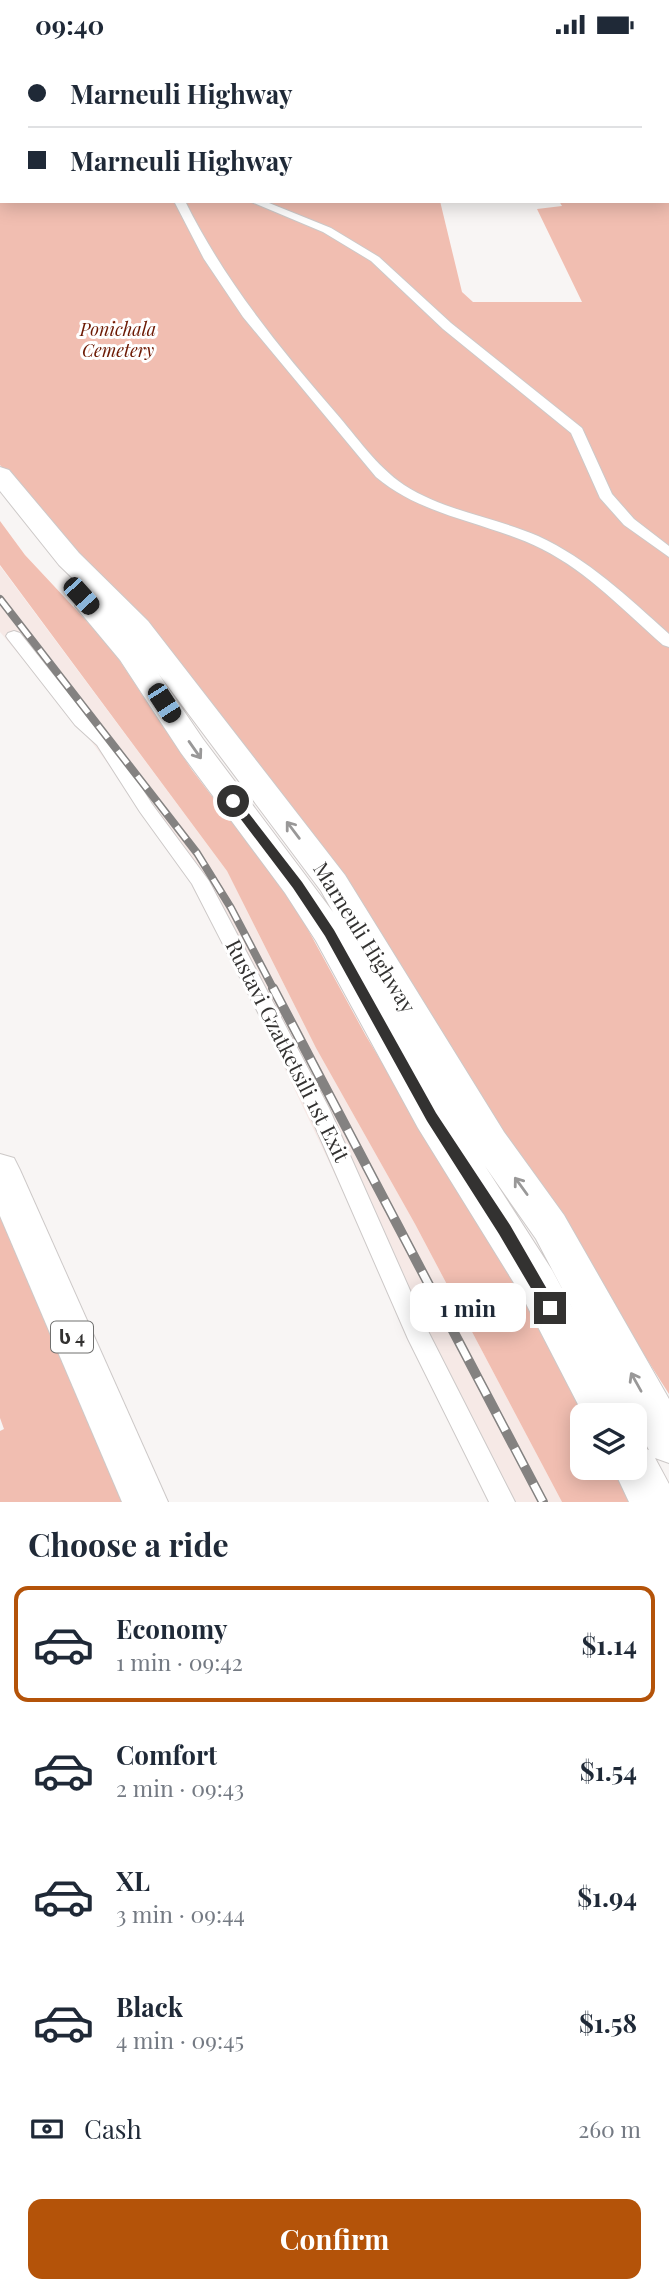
<!DOCTYPE html>
<meta charset="utf-8">
<style>
body{margin:0;font-family:"Playfair Display","Noto Sans Georgian",serif;background:#f6f6f7;color:#1f2937;height:100vh;display:flex;flex-direction:column;font-size:26px;white-space:nowrap}
*{box-sizing:border-box;margin:0}
p{font-size:23px;color:#747a83}
.icon{flex:none;width:38px;height:38px;fill:none;stroke:currentColor;stroke-width:2;stroke-linecap:round;stroke-linejoin:round}
.map{position:relative;height:1453px;overflow:hidden}
.side{display:flex;flex-direction:column;background:#fff;flex:1}
.side>*{flex:none}
.banner{position:absolute;left:0px;top:0px;width:670px;height:154px;box-shadow:0 4px 18px #0003;display:grid;align-content:center;height:154px;padding:0 28px;background:#fff}
.tools{position:absolute;left:570px;top:1354px;display:grid;gap:14px}
.tools a{display:grid;place-items:center;width:77px;height:77px;border-radius:14px;background:#fff;box-shadow:0 4px 18px #0003;font-size:35px}
.end{position:absolute;width:32px;height:32px;margin:-16px;border:9px solid #333231;background:#fff;box-shadow:0 0 0 4px #fff}
.from{border-radius:50%}
.bubble{position:absolute;height:49px;border-radius:14px;background:#fff;box-shadow:0 4px 18px #0003;font-size:23px;font-weight:700;line-height:49px;text-align:center}
.car{position:absolute;width:21px;height:42px;margin:-21px -10px;border-radius:9px;box-shadow:0 0 5px 2px #0007;background:linear-gradient(#222 24%,#8ab4d8 0 40%,#222 0 76%,#8ab4d8 0 86%,#222 0)}
.banner b{display:flex;align-items:center;gap:24px;height:66px;font-size:26px}
.banner b+b{border-top:2px solid #e0e1e3}
.banner i{width:18px;height:18px;background:#1f2937}
ul{padding:0;list-style:none}
li{display:flex;align-items:center;gap:21px;height:116px;margin:0 14px 10px;padding:0 14px;border:4px solid transparent;border-radius:14px}
li div{flex:1}
li b{display:block;font-size:26px}
li em{font-style:normal;font-weight:700}
li.current{border-color:#b45309}
li>.icon{width:63px;height:63px;stroke-width:1.5}
h2{padding:0 28px;font-size:32px;line-height:84px}
.pay{display:flex;align-items:center;gap:18px;height:77px;padding:0 28px;font-size:26px}
.pay p{margin-inline-start:auto}
.action{display:flex;gap:14px;margin-top:auto;padding:14px 28px}
.action a{flex:1;height:80px;border-radius:14px;background:#b45309;color:#fff;font-size:28px;font-weight:700;line-height:80px;text-align:center}
.status{display:flex;justify-content:space-between;align-items:center;height:49px;padding:0 35px;background:#fff;direction:ltr}
.status svg{height:19px;fill:currentColor}
.map>svg:first-child{display:block}
.built{fill:#f6e9e6}
.green{fill:#f1beb1}
.lines{fill:none;stroke-linecap:round;stroke-linejoin:round}
.street-casing{stroke:#cdc9c8;stroke-width:2}
.highway-casing{stroke:#cdc9c8;stroke-width:2}
.street{fill:#fff;fill-rule:evenodd}
.highway{fill:#fff;fill-rule:evenodd}
.rail-far1-casing{stroke:#848281;stroke-width:8}
.rail-casing{stroke:#848281;stroke-width:10}
.rail-far1{stroke:#fff;stroke-width:5;stroke-dasharray:16;stroke-linecap:butt}
.rail{stroke:#fff;stroke-width:7;stroke-dasharray:20;stroke-linecap:butt}
.oneway{stroke:#999898}
.route{fill:#333231}
.labels{text-anchor:middle;stroke-width:6;stroke-linejoin:round;paint-order:stroke}
.far-park-label{font-size:18px;font-style:italic;fill:#6c1903;stroke:#fff}
.shield{fill:#fff;stroke:#70706f;stroke-width:2}
.shield-label{font-size:19px;font-weight:bold;fill:#333231}
.street-label{font-size:21px;fill:#333231;stroke:#fff}
</style>
<div class="status"><b>09:40</b><svg viewBox="0 0 49 12"><path d="M0 12V9h3v3zM5 12V6h3v6zM10 12V3h3v9zM15 12V0h3v12zM26 1h20v11H26zM47 4h2v5h-2z"/></svg></div>
<div class="map">
<svg width="669" height="1453" viewBox="0 0 669 1453">
<rect width="100%" height="100%" fill="#f8f5f4"/>
<path class="built" d="M 0,517 L 227,822 L 316,999 L 415,1175 L 562,1453 L 503,1453 L 416,1296 L 195,831 L 82,680 L 0,583 Z"/>
<g class="green">
<path d="M 0,71 L 2,152 L 440,152 L 462,243 L 473,253 L 582,253 L 537,160 L 562,157 L 559,152 L 668,152 L 669,142 L 669,1345 L 372,878 L 0,416 Z"/>
<path d="M 0,472 L 25,506 L 110,597 L 192,721 L 294,855 L 366,987 L 510,1226 L 588,1367 L 583,1367 L 583,1419 L 617,1419 L 634,1453 L 562,1453 L 415,1175 L 316,999 L 227,822 L 0,516 Z"/>
<path d="M 0,1163 L 122,1453 L 0,1453 L 0,1382 L 4,1380 L 0,1369 Z"/>
</g>
<g class="lines">
<g class="street-casing">
<g id="street">
<path d="M 66,0 L 76,0 L 76,2 L 67,2 Z"/>
<path d="M 187,0 L 197,0 L 187,2 Z"/>
<path d="M 226,0 L 250,0 L 251,1 L 225,2 Z"/>
<path d="M 310,0 L 320,0 L 309,2 Z"/>
<path d="M 478,0 L 500,0 L 501,2 L 480,2 Z"/>
<path d="M 596,0 L 606,0 L 596,2 Z"/>
<rect x="0" y="45" width="2" height="6"/>
<rect x="668" y="80" width="1" height="6"/>
<rect x="668" y="115" width="1" height="6"/>
<rect x="668" y="137" width="1" height="6"/>
<path d="M 174,152 L 185,152 C 224,231 278,297 335,363 C 357,388 376,417 404,436 C 444,462 494,468 538,487 C 588,510 628,548 669,585 L 669,598 L 663,596 C 625,563 588,523 542,500 C 488,473 423,468 376,428 L 243,268 L 204,210 Z"/>
<path d="M 249,152 L 264,152 L 331,179 L 379,208 L 451,274 L 582,379 L 612,445 L 634,470 L 669,497 L 669,508 L 624,476 L 600,449 L 571,384 L 443,280 L 371,212 L 323,183 Z"/>
<path d="M 14,582 L 20,584 L 87,668 L 109,688 L 152,755 L 209,832 L 329,1059 L 429,1284 L 515,1453 L 489,1453 L 408,1290 L 307,1059 L 192,835 L 140,763 L 97,696 L 75,676 L 8,590 L 6,587 L 8,584 Z"/>
</g>
</g>
<g class="highway-casing">
<g id="highway">
<rect x="668" y="33" width="1" height="10"/>
<rect x="0" y="57" width="2" height="10"/>
<path d="M 0,418 L 9,421 L 79,504 L 148,572 L 345,826 L 504,1083 L 564,1166 L 669,1350 L 669,1414 L 655,1409 L 669,1435 L 669,1453 L 629,1453 L 613,1419 L 635,1419 L 635,1395 L 649,1401 L 635,1375 L 635,1367 L 631,1367 L 628,1361 L 630,1367 L 584,1367 L 522,1247 L 418,1079 L 316,892 L 285,844 L 181,704 L 120,611 L 75,557 L 79,551 L 94,550 L 59,516 L 0,442 ZM 158,624 L 321,842 L 333,863 L 203,690 ZM 485,1117 L 536,1190 L 574,1262 L 552,1221 Z"/>
<path d="M 0,1105 L 14,1109 L 20,1121 L 168,1453 L 122,1453 L 0,1167 Z"/>
</g>
</g>
<use href="#street" class="street"/>
<use href="#highway" class="highway"/>
<g class="rail-far1-casing">
<path id="rail-far1" d="M 0,550 L 197,804 L 231,859 L 274,941"/>
</g>
<g class="rail-casing">
<path id="rail" d="M 273,939 L 543,1453"/>
</g>
<use href="#rail-far1" class="rail-far1"/>
<use href="#rail" class="rail"/>
</g>
<defs><path id="oneway-shaft" d="M-6 0H5M1.5-3L5.5 0L1.5 3" fill="none" stroke-width="1.6" stroke-linecap="round" stroke-linejoin="round" transform="scale(1.75)"/></defs>
<g class="oneway">
<use href="#oneway-shaft" transform="translate(195 701) rotate(55)"/>
<use href="#oneway-shaft" transform="translate(293 781) rotate(-127)"/>
<use href="#oneway-shaft" transform="translate(521 1137) rotate(-126)"/>
<use href="#oneway-shaft" transform="translate(636 1333) rotate(-119)"/>
</g>
<path class="route" d="M 233,748 L 237,749 L 302,833 L 334,881 L 436,1064 L 510,1176 L 555,1254 L 558,1259 L 555,1263 L 545,1263 L 499,1185 L 427,1072 L 325,887 L 293,839 L 227,752 Z"/>
<g class="labels">
<g class="far-park-label">
<text x="118" y="287">Ponichala<tspan x="118" dy="21">Cemetery</tspan></text>
</g>
<rect class="shield" x="51" y="1272.5" width="42" height="31" rx="5"/>
<g class="shield-label">
<text x="72" y="1295">ს 4</text>
</g>
<g class="street-label">
<text transform="translate(364 889) rotate(58)" y="7">Marneuli Highway</text>
<text transform="translate(287 1002) rotate(63)" y="7">Rustavi Gzatketsili 1st Exit</text>
</g>
</g>
</svg>
<div class="tools">
<a><svg class="icon" aria-label="layers" viewBox="0 0 24 24"><path d="M12 4l9 5-9 5-9-5zM3 14l9 5 9-5"/></svg></a>
</div>
<i class="end from" style="left:233px;top:752px"></i>
<i class="end" style="left:550px;top:1259px"></i>
<div class="bubble" style="left:410px;top:1234px;width:116px">1 min</div>
<i class="car" style="left:81px;top:547px;rotate:138deg"></i>
<i class="car" style="left:164px;top:654px;rotate:147deg"></i>
<div class="banner">
<b><i class="from"></i>Marneuli Highway</b>
<b><i></i>Marneuli Highway</b>
</div>
</div>
<section class="side">
<h2>Choose a ride</h2>
<ul>
<li class="current"><svg class="icon" aria-label="car" viewBox="0 0 24 24"><path d="M5 17H2v-5l4-1 3-4h7l3 4 3 1v5h-3M9 17h6M6 11h13"/><circle cx="7" cy="17" r="2"/><circle cx="17" cy="17" r="2"/></svg><div><b>Economy</b><p>1 min · 09:42</p></div><em>$1.14</em></li>
<li><svg class="icon" aria-label="car" viewBox="0 0 24 24"><path d="M5 17H2v-5l4-1 3-4h7l3 4 3 1v5h-3M9 17h6M6 11h13"/><circle cx="7" cy="17" r="2"/><circle cx="17" cy="17" r="2"/></svg><div><b>Comfort</b><p>2 min · 09:43</p></div><em>$1.54</em></li>
<li><svg class="icon" aria-label="car" viewBox="0 0 24 24"><path d="M5 17H2v-5l4-1 3-4h7l3 4 3 1v5h-3M9 17h6M6 11h13"/><circle cx="7" cy="17" r="2"/><circle cx="17" cy="17" r="2"/></svg><div><b>XL</b><p>3 min · 09:44</p></div><em>$1.94</em></li>
<li><svg class="icon" aria-label="car" viewBox="0 0 24 24"><path d="M5 17H2v-5l4-1 3-4h7l3 4 3 1v5h-3M9 17h6M6 11h13"/><circle cx="7" cy="17" r="2"/><circle cx="17" cy="17" r="2"/></svg><div><b>Black</b><p>4 min · 09:45</p></div><em>$1.58</em></li>
</ul>
<div class="pay"><svg class="icon" aria-label="cash" viewBox="0 0 24 24"><path d="M3 7h18v10H3z"/><circle cx="12" cy="12" r="2"/></svg>Cash<p>260 m</p></div>
<div class="action"><a>Confirm</a></div>
</section>
